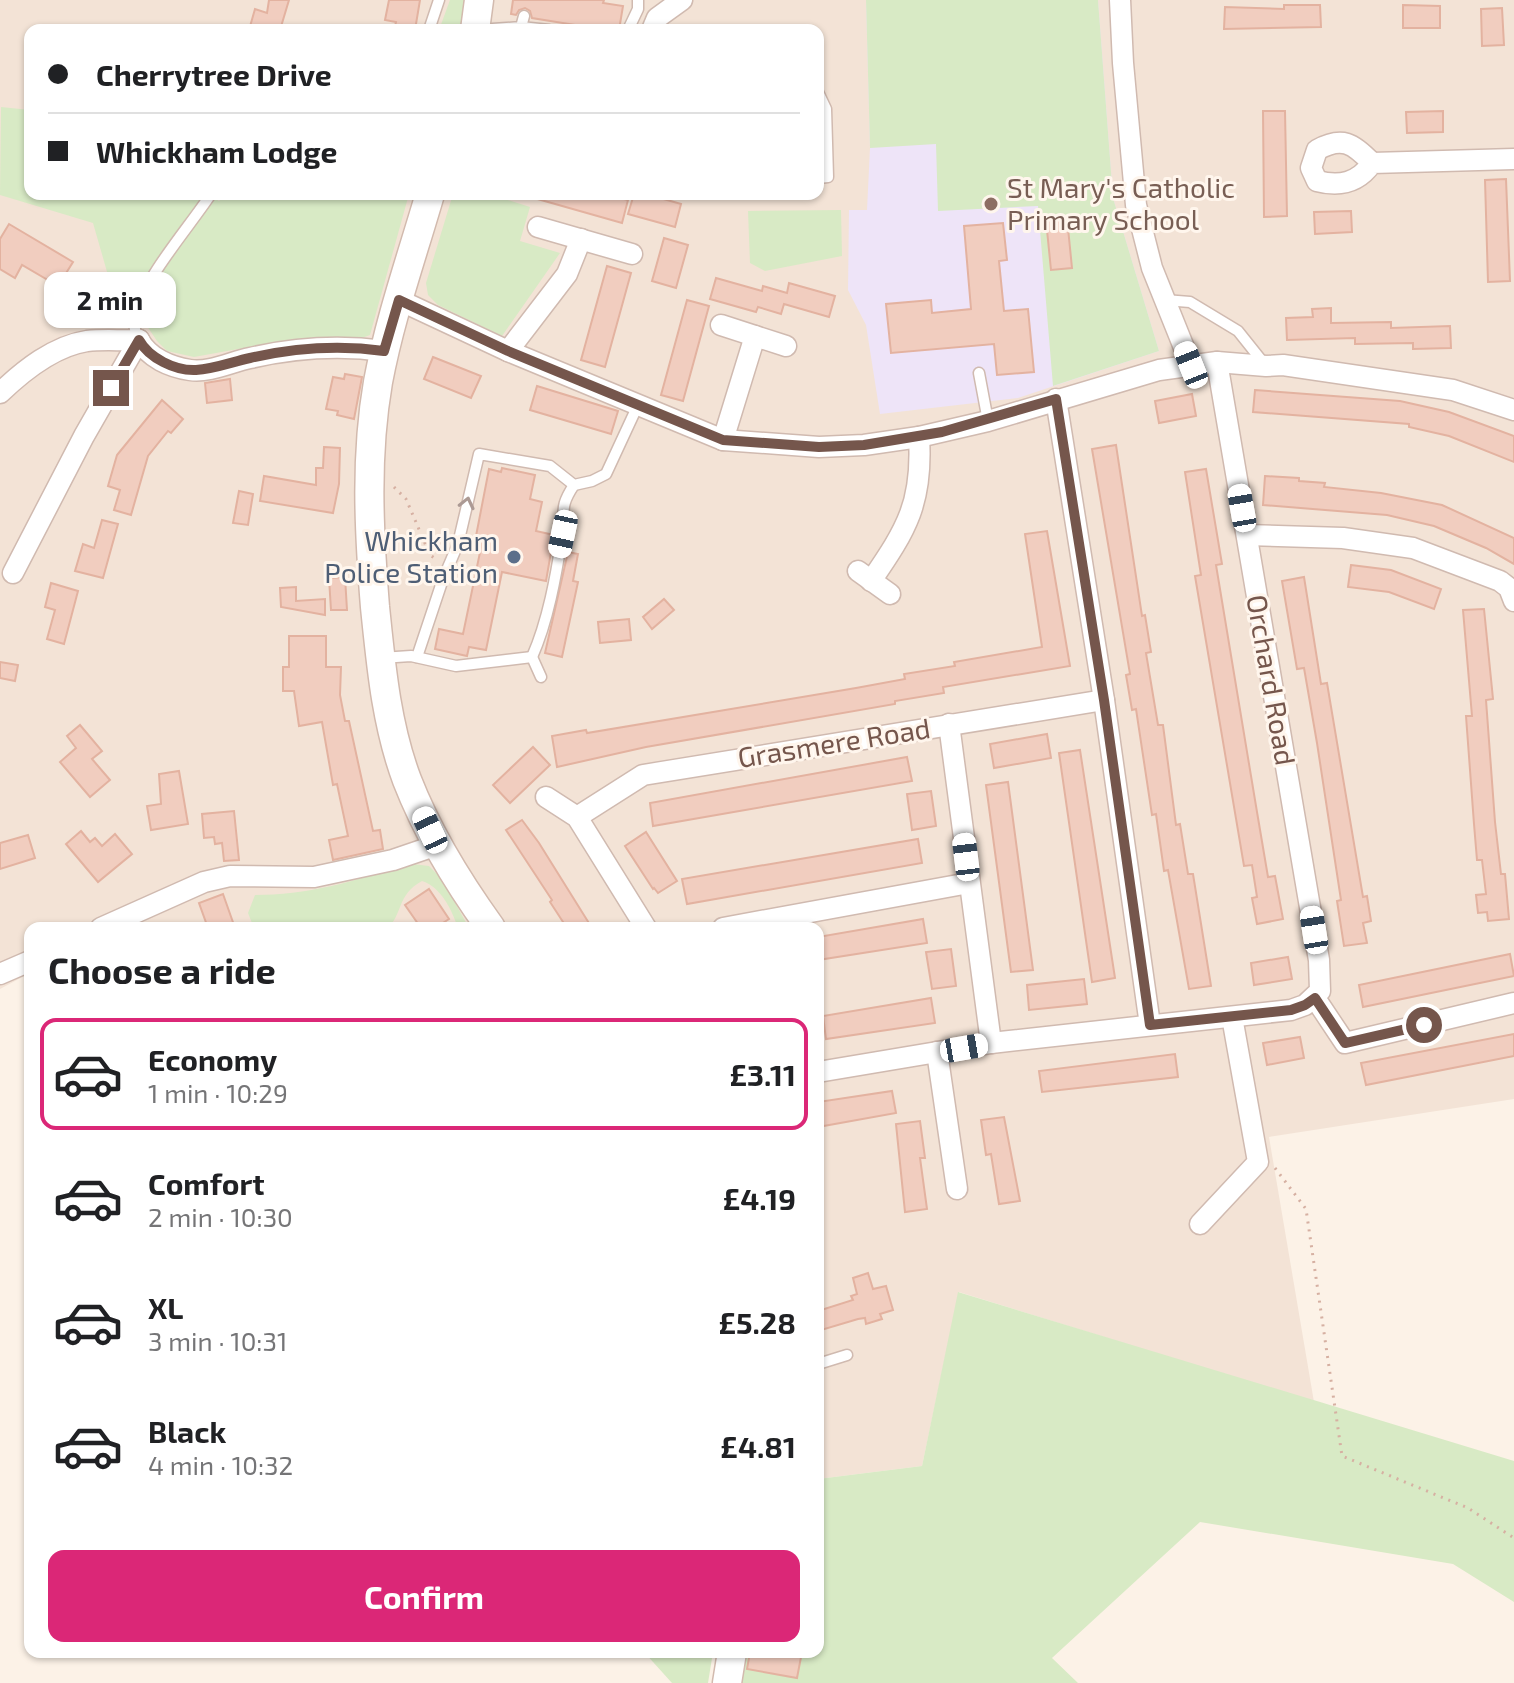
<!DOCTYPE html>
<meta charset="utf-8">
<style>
body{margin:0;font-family:"Exo 2",sans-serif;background:#f2f2f2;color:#202124;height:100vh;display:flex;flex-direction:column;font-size:30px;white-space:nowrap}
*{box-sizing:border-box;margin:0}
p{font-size:26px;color:#757577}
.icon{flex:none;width:44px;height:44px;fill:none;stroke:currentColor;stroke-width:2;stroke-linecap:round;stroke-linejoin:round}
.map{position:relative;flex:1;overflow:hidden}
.details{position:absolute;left:24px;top:922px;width:800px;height:736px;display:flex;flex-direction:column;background:#fff;border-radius:16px;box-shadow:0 2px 6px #0004}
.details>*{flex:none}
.banner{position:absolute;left:24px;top:24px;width:800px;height:176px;border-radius:16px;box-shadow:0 2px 6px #0004;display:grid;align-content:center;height:176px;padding:0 24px;background:#fff}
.end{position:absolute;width:36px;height:36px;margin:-18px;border:10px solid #75564c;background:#fff;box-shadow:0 0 0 4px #fff}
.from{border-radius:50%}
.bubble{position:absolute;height:56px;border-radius:16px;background:#fff;box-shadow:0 2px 6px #0004;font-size:26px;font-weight:700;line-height:56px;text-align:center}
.car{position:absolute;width:24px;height:48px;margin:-24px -12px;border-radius:10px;box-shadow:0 0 6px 2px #0007;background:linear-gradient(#fff 24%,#345 0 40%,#fff 0 76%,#345 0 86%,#fff 0)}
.banner b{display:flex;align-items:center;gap:28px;height:76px;font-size:30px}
.banner b+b{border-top:2px solid #e0e0e0}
.banner i{width:20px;height:20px;background:#202124}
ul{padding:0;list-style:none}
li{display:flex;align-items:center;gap:24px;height:112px;margin:0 16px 12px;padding:0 8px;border:4px solid transparent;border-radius:16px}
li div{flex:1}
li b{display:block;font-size:30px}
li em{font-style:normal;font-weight:700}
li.on{border-color:#db2777}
li>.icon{width:72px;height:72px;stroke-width:1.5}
h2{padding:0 24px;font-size:36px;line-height:96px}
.button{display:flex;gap:16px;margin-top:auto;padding:16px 24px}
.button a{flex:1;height:92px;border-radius:16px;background:#db2777;color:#fff;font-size:32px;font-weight:700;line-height:92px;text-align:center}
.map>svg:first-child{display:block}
.residential{fill:#f3e3d6;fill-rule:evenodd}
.education{fill:#eee4f8}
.green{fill:#d8eac5}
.building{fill:#f1cdbf;stroke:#e3b2a0;stroke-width:2}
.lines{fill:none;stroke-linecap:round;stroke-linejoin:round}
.lane-casing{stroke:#d0bab0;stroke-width:13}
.street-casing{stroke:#d0bab0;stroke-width:23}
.secondary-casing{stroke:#d2baae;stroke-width:31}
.path{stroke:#d6b0a2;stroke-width:3;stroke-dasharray:2 6;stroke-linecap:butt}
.lane{stroke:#fff;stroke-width:10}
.street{stroke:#fff;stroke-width:20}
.secondary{stroke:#fff;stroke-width:28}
.oneway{stroke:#ac9a94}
.route{stroke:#75564c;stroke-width:10}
.education-dot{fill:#8d6e63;stroke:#fff6ed;stroke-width:3}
.service-dot{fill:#5c6f8a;stroke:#fff6ed;stroke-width:3}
.labels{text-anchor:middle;stroke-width:6;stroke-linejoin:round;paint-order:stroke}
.education-label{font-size:28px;fill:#785e54;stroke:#fff6ed;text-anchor:start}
.service-label{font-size:28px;fill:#4e5e75;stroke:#fff6ed;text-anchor:end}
.street-label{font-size:28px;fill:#75564c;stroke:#fff6ed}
</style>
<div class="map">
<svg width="1514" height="1683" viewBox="0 0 1514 1683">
<rect width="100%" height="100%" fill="#fcf2e7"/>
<path class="residential" d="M 0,0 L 1514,0 L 1514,1099 L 1269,1137 L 1314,1402 L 959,1292 L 922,1466 L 818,1479 L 818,928 L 30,928 L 30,973 L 0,989 ZM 30,30 L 818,30 L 818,194 L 30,194 Z"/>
<path class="education" d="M 866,0 L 1098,0 L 1113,198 L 1159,351 L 1018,398 L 880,414 L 866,325 L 848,290 L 849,210 L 867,210 L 870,148 Z"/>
<g class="green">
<path d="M 450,0 L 466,0 L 459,30 L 439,30 Z"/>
<path d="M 866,0 L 1098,0 L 1113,198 L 1159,351 L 1053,386 L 1038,206 L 938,211 L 936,144 L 870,148 Z"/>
<path d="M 1,107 L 30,110 L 30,194 L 208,194 L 219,201 L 226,194 L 409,194 L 370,335 L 359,339 L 277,342 L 194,357 L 167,351 L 157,341 L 147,326 L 122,324 L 93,223 L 0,195 Z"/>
<path d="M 453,194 L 489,194 L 530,207 L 520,241 L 560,253 L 502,336 L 438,305 L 428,295 L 426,283 Z"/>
<path d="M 841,210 L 842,256 L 765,271 L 750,263 L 748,211 Z"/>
<path d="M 404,863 L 429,866 L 442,879 L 469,928 L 458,928 C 452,910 441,887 422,881 C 396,895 403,916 387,928 L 254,928 L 248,913 L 255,895 C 304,895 358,882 404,863 Z"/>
<path d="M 958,1292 L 1514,1461 L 1514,1602 L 1453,1564 L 1200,1522 L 1052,1658 L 1078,1683 L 734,1683 L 740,1652 L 818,1652 L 818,1479 L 922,1466 Z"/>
<path d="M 644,1652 L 713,1652 L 708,1683 L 672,1683 Z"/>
</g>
<g class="building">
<path d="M 269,0 L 289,0 L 280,30 L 249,30 L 255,9 L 267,13 Z"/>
<path d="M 389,0 L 420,0 L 415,30 L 394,30 L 396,22 L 385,20 Z"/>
<path d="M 513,0 L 604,0 L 603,3 L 623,6 L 619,30 L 582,30 L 582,26 L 532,18 L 530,11 L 525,8 L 519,10 L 516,15 L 511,14 Z"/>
<path d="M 1284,5 L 1320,5 L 1321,27 L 1224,29 L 1225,7 L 1284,9 Z"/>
<path d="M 1403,5 L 1440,6 L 1440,28 L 1403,28 Z"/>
<path d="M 1502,8 L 1504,45 L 1482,46 L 1481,9 Z"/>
<path d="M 1263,111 L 1285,111 L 1287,216 L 1264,217 Z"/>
<path d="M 1443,111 L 1443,132 L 1407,133 L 1406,112 Z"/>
<path d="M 1506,179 L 1510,281 L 1488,282 L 1485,180 Z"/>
<path d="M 535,194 L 605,194 L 628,200 L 622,223 L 534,198 Z"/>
<path d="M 634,194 L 646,194 L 681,204 L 675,227 L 628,214 Z"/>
<path d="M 1351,211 L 1352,232 L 1315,234 L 1314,212 Z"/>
<path d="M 1067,218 L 1072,268 L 1051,270 L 1046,220 Z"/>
<path d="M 1003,223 L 1007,260 L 999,261 L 1004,311 L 1028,309 L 1034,372 L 997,375 L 994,344 L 891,353 L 886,304 L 931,300 L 932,313 L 971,309 L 964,226 Z"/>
<path d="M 9,224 L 73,262 L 58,286 L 22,265 L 15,278 L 0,269 L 0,239 Z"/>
<path d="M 664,238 L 688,245 L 676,288 L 652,281 Z"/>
<path d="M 607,266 L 631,273 L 605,367 L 581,360 Z"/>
<path d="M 716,278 L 762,291 L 763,286 L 787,293 L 789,283 L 835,296 L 829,317 L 784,304 L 781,314 L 758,307 L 756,312 L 710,299 Z"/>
<path d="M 687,300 L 709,306 L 683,401 L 661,395 Z"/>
<path d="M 1331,308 L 1331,323 L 1391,322 L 1391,328 L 1450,326 L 1451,348 L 1413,349 L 1413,343 L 1355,344 L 1355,338 L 1287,340 L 1286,318 L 1313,317 L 1312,309 Z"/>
<path d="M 433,357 L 481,376 L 471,398 L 424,379 Z"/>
<path d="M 345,374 L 362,377 L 354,419 L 337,415 L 338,411 L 326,409 L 333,377 L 344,379 Z"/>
<path d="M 230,379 L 232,400 L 207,403 L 205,383 Z"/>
<path d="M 537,386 L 618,411 L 611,434 L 530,410 Z"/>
<path d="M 1255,390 L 1400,401 L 1449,412 L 1514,436 L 1514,462 L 1449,436 L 1409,427 L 1409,424 L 1253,412 Z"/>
<path d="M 1192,394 L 1196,416 L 1159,423 L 1155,401 Z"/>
<path d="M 162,400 L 183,419 L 171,433 L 168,431 L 148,456 L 131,515 L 114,510 L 120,490 L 108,486 L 117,455 Z"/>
<path d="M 1116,445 L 1142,616 L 1145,615 L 1151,652 L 1146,653 L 1158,725 L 1163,725 L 1176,825 L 1180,824 L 1188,874 L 1193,874 L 1211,986 L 1189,989 L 1168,870 L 1164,871 L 1156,814 L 1152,815 L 1136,709 L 1132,710 L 1126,675 L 1130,674 L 1092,449 Z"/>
<path d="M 324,447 L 340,448 L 339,484 L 333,513 L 260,501 L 264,476 L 316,485 L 316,468 L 323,468 Z"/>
<path d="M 502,468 L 535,475 L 530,499 L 542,502 L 536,531 L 554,535 L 546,581 L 502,572 L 486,650 L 469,647 L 467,656 L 435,649 L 439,629 L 463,634 L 483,538 L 476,536 L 489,469 L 501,472 Z"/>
<path d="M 1206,469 L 1222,564 L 1216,565 L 1257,812 L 1268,877 L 1275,876 L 1283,919 L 1257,924 L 1252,898 L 1257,897 L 1252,865 L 1244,866 L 1195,576 L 1201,575 L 1185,472 Z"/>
<path d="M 1265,476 L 1299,478 L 1299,481 L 1325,483 L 1324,487 L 1381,493 L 1442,505 L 1514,538 L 1514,564 L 1486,548 L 1434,526 L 1387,515 L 1263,505 Z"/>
<path d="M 239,491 L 253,494 L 248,525 L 233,523 Z"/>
<path d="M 102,520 L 118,524 L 103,578 L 75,571 L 83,544 L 94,548 Z"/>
<path d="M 1047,531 L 1070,666 L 943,687 L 944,693 L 895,701 L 895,704 L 646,747 L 557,767 L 552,736 L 586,730 L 587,733 L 856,688 L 905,679 L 904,674 L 955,666 L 954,662 L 1042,647 L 1025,534 Z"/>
<path d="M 568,552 L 578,554 L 573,581 L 578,582 L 562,657 L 545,653 Z"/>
<path d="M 1351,565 L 1391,570 L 1441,589 L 1434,609 L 1389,592 L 1348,587 Z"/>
<path d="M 345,577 L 347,610 L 331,610 L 329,578 Z"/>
<path d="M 1304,577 L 1321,684 L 1327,683 L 1363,897 L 1367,896 L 1371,921 L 1363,923 L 1367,943 L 1344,946 L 1337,901 L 1341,900 L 1317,743 L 1304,668 L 1297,669 L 1282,581 Z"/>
<path d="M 51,583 L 78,591 L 64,644 L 47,639 L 55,610 L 45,607 Z"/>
<path d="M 296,587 L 296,601 L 325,599 L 325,615 L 281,607 L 280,588 Z"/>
<path d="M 664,599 L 674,610 L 652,629 L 643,617 Z"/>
<path d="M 1484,609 L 1493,699 L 1486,700 L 1495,822 L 1501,874 L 1505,874 L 1509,919 L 1488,921 L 1487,912 L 1478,913 L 1476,895 L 1486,894 L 1482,860 L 1477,860 L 1474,824 L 1466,716 L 1472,716 L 1463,610 Z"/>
<path d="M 629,619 L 631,640 L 600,643 L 598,622 Z"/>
<path d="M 289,636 L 326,636 L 326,667 L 341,667 L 340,695 L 345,721 L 349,721 L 373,831 L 380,830 L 383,849 L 333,860 L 329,840 L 348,836 L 337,784 L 333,785 L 322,722 L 299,726 L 294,691 L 283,691 L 283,667 L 289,667 Z"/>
<path d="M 0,662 L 18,665 L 15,681 L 0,678 Z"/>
<path d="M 80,725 L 102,751 L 92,759 L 110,780 L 90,797 L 60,762 L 76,748 L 67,736 Z"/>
<path d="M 1047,734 L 1051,758 L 994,768 L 990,744 Z"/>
<path d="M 533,747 L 550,765 L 510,803 L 493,785 Z"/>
<path d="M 1080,750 L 1115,978 L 1092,982 L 1059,753 Z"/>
<path d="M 907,757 L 912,781 L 653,826 L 650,803 Z"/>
<path d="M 179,771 L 188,824 L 151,830 L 147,806 L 161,804 L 159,774 Z"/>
<path d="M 1008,782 L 1033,970 L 1011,972 L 986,785 Z"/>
<path d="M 931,791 L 936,826 L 912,830 L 907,794 Z"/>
<path d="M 234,811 L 239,860 L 224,861 L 222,843 L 215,844 L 214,837 L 204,838 L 202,814 Z"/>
<path d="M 522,820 L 539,843 L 592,928 L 567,928 L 550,902 L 552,900 L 506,830 Z"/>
<path d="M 81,831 L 90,842 L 95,838 L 102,846 L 115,834 L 132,854 L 98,882 L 66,844 Z"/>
<path d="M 646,832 L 677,881 L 658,893 L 654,888 L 653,889 L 625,846 Z"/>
<path d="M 28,835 L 35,858 L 0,869 L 0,843 Z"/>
<path d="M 918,839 L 922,863 L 687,904 L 682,879 Z"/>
<path d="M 429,889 L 449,919 L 435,928 L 421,928 L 405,905 Z"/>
<path d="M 223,894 L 235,928 L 208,928 L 199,903 Z"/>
<path d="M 923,919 L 927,943 L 818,960 L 818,937 Z"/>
<path d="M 951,949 L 956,986 L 932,989 L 926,952 Z"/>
<path d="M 1510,954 L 1514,976 L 1363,1007 L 1359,985 Z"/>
<path d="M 1288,957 L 1292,979 L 1254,985 L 1251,963 Z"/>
<path d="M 1084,979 L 1087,1004 L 1029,1010 L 1027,985 Z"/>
<path d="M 931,998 L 935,1023 L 826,1039 L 823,1016 Z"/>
<path d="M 1514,1034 L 1514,1056 L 1366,1085 L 1361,1063 Z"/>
<path d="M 1300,1037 L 1304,1058 L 1267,1065 L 1263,1043 Z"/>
<path d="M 1175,1054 L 1178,1077 L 1042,1092 L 1039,1071 Z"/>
<path d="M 892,1091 L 896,1113 L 818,1127 L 818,1102 Z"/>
<path d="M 1004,1117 L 1020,1201 L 999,1204 L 991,1154 L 986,1155 L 981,1120 Z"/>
<path d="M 920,1121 L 925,1158 L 920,1158 L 927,1209 L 905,1212 L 896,1124 Z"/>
<path d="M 868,1273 L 873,1289 L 886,1286 L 893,1310 L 880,1314 L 882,1319 L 866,1324 L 865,1318 L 858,1319 L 818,1331 L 818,1311 L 853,1300 L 851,1296 L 857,1294 L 853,1278 Z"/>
<path d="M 750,1652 L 802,1652 L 797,1678 L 747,1669 Z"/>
</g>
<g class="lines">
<g class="lane-casing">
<g id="lane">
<path d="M 521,27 L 549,30"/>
<path d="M 429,30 L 439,0"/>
<path d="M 478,30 L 521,27 L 524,16"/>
<path d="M 628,30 L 638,9 L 638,0"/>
<path d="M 818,92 L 826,109 L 828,177 L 818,178"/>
<path d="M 1165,300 L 1190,302 L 1238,331 L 1266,366"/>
<path d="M 139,340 C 134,330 132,320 136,309 C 149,273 189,227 211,194"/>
<path d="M 979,373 L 988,421"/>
<path d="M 417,657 L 443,579 L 458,544 L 479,454 L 550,466 L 574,485 L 592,481 L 606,474 L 638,405"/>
<path d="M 532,657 C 548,621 556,576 562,537 C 566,511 558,509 574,485"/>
<path d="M 381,658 L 411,656 L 456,666 L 532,657 L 541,677"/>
<path d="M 818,1364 L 847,1355"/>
</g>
</g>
<g class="street-casing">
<g id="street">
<path d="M 1120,0 L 1123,63 L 1136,205 L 1152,268 L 1191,365"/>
<path d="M 652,30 L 657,18 L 682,0"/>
<path d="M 1372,163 C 1358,183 1340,187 1317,181 L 1311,168 L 1317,150 C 1342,136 1353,143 1372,163 L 1514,159"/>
<path d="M 538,227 L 632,254"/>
<path d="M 399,300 L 508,351 L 723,440 L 819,447 L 864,445 L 919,437 L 988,421 L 1159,370 L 1217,362 L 1266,366 L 1283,365 L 1453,390 L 1514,410"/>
<path d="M 721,325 L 786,346"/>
<path d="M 139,340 C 149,358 170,367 190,370 C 209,373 231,362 250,358 C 294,348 340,345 384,351"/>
<path d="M 508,351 L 567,274 L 581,239"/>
<path d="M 0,393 C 24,370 54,346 87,341 C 105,339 122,341 139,340"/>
<path d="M 1056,399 L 1104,700 L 1150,1025"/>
<path d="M 723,440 L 755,336"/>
<path d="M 1247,535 L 1343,538 L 1413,548 L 1500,581 L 1509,588 L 1514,601"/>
<path d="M 858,571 L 890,594"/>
<path d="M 13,573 L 84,436 L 139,340"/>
<path d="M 871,581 C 907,529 923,502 919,437"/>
<path d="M 949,724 L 991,1043"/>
<path d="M 546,797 L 577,817 L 646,928"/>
<path d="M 577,817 L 643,775 L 1104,700"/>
<path d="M 101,928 L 204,882 L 230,876 L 314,877 L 393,860 L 437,845"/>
<path d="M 723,928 L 969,883"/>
<path d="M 0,974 L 30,961"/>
<path d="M 1315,998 L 1345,1043 L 1514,1003"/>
<path d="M 937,1052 L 957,1189"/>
<path d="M 818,1072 L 991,1043 L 1291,1010 L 1305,1005 L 1320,991 L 1319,960 L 1217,362"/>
<path d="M 1200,1224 L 1258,1162 L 1232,1017"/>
</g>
</g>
<g class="secondary-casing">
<g id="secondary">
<path d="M 475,30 L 479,0"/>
<path d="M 430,194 C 412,256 390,318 378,382 C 365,457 369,532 375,607 C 381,665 386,724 407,780 C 428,834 457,881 491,928"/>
<path d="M 727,1683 L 732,1652"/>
</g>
</g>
<g class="path">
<path d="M 394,487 L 406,499 L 430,555 L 436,559"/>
<path d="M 1275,1168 L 1306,1209 L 1342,1456 L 1468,1508 L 1514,1538"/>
</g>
<use href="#lane" class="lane"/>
<use href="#street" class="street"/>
<use href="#secondary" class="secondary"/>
</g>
<defs><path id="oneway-chevron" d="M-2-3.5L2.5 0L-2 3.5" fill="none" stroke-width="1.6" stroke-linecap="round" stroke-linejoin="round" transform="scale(2)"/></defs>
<use class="oneway" href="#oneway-chevron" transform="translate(467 503) rotate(-77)"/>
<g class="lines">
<path class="route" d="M 111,388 L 139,340 C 149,358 175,371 196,370 C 214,369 232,362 250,358 C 294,348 340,345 384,351 L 399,300 L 508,351 L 723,440 L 819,447 L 864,445 L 942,432 L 1056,399 L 1104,700 L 1150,1025 L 1291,1010 L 1305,1005 L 1315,998 L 1345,1043 L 1424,1025"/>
</g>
<circle class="education-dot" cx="991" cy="204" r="8"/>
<circle class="service-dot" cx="514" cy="557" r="8"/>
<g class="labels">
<g class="education-label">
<text x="1007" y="198">St Mary's Catholic<tspan x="1007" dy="32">Primary School</tspan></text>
</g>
<g class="service-label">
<text x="498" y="551">Whickham<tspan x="498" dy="32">Police Station</tspan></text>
</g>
<g class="street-label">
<text transform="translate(1271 680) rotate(80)" y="10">Orchard Road</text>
<text transform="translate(834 743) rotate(-9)" y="10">Grasmere Road</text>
</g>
</g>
</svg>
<i class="end from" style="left:1424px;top:1025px"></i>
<i class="end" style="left:111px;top:388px"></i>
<div class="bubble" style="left:44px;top:272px;width:132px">2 min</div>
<i class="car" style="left:1191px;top:365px;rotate:338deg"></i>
<i class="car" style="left:1242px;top:508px;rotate:350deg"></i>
<i class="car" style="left:563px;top:534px;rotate:192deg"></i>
<i class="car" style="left:430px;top:830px;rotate:335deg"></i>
<i class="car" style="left:966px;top:857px;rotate:353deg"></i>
<i class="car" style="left:1314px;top:930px;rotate:351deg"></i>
<i class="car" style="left:964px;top:1048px;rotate:80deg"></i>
<div class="banner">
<b><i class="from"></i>Cherrytree Drive</b>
<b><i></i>Whickham Lodge</b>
</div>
<section class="details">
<h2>Choose a ride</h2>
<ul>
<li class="on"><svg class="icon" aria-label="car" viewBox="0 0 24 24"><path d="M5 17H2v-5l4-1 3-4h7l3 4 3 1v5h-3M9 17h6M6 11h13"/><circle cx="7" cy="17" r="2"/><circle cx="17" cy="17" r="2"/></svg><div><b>Economy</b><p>1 min · 10:29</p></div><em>£3.11</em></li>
<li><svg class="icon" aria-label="car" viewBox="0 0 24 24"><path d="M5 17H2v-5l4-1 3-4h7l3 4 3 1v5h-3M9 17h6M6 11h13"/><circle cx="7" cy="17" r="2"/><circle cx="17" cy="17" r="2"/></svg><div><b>Comfort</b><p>2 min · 10:30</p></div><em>£4.19</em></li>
<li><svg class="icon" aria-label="car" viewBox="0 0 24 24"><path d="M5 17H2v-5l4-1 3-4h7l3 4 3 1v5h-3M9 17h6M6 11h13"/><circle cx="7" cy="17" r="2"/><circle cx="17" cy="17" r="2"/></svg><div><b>XL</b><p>3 min · 10:31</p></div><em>£5.28</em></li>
<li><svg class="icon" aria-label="car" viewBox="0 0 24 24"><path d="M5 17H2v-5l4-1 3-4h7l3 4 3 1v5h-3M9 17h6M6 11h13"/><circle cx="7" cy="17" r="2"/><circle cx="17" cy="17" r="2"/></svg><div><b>Black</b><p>4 min · 10:32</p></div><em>£4.81</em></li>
</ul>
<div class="button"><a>Confirm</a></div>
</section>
</div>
